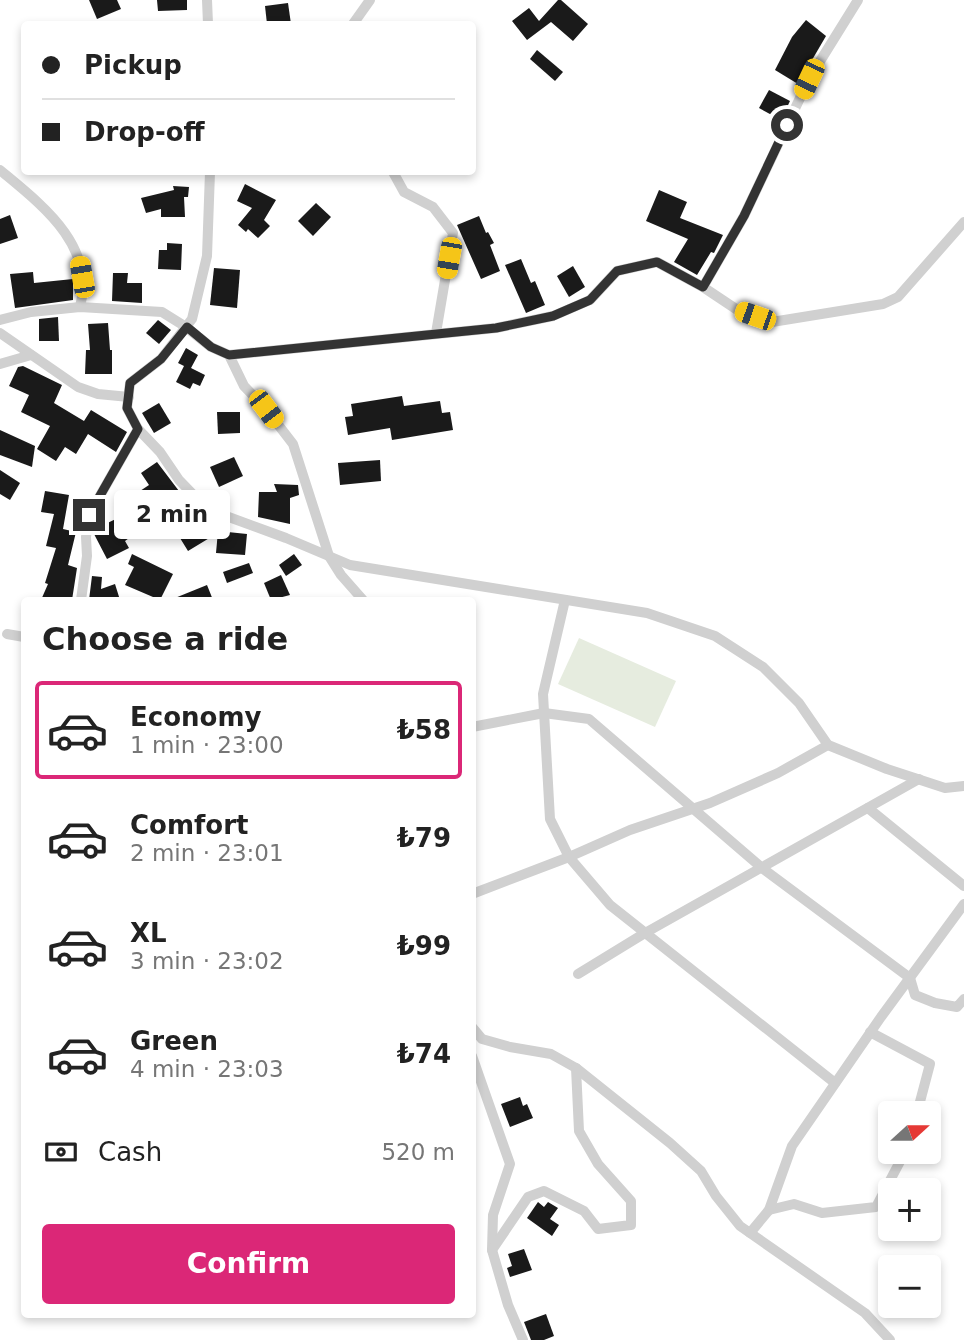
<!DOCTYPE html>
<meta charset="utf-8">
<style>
body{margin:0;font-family:"DejaVu Sans",sans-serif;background:#f2f2f2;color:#222;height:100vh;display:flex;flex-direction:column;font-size:26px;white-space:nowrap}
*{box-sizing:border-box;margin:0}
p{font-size:23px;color:#767676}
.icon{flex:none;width:38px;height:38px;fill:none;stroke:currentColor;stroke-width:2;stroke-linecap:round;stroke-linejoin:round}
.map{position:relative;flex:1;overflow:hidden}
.details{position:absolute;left:21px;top:597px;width:455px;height:721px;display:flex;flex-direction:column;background:#fff;border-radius:7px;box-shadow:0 4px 10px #0003}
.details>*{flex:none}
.guide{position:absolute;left:21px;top:21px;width:455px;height:154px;border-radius:7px;box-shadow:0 4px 10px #0003;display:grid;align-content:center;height:154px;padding:0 21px;background:#fff}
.needle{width:46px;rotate:69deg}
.controls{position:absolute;left:878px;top:1101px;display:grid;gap:14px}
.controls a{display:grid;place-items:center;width:63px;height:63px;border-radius:7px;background:#fff;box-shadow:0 4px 10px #0003;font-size:35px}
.end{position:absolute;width:32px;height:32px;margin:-16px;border:9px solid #333;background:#fff;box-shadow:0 0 0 4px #fff}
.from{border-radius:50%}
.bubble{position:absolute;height:49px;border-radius:7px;background:#fff;box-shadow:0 4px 10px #0003;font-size:23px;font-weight:700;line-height:49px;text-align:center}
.car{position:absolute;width:21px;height:42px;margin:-21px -10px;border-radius:9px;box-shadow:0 0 5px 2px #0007;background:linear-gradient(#f5c518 24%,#345 0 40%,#f5c518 0 76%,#345 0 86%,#f5c518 0)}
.guide b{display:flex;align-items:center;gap:24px;height:66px;font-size:26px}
.guide b+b{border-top:2px solid #e0e0e0}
.guide i{width:18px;height:18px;background:#222}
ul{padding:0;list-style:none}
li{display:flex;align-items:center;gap:21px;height:98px;margin:0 14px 10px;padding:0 7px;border:4px solid transparent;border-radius:7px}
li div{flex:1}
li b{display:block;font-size:26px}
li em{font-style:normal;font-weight:700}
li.current{border-color:#db2777}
li>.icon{width:63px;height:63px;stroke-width:1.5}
h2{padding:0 21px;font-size:32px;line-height:84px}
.pay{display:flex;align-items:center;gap:18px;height:77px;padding:0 21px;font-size:26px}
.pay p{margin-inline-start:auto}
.primary-button{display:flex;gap:14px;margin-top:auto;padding:14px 21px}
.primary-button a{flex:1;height:80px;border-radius:7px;background:#db2777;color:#fff;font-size:28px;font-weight:700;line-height:80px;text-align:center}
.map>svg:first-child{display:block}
.green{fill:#e6ecdf}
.building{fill:#1a1a1a}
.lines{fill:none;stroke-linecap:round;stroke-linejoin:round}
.minor{stroke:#d0d0d0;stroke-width:10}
.route{stroke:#333;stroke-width:9}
</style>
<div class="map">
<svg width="964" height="1340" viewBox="0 0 964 1340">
<rect width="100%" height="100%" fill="#fff"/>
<path class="green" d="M 579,638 L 676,681 L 655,727 L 558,684 Z"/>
<g class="building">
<path d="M 89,0 L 117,0 L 121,9 L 97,19 Z"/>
<path d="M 157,0 L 187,0 L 187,10 L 158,11 Z"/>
<path d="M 558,0 L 561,0 L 588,24 L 573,41 L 551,22 L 527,40 L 512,21 L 529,8 L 539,21 Z"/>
<path d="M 288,3 L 291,24 L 267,24 L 265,6 Z"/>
<path d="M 806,20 L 826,36 L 798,84 L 775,70 L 792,37 Z"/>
<path d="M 537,50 L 563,72 L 555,81 L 530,59 Z"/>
<path d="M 769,90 L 790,101 L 781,120 L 759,108 Z"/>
<path d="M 245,184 L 276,200 L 264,220 L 270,226 L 258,238 L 248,229 L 246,232 L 238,225 L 252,208 L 237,201 Z"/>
<path d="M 173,186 L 189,187 L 188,197 L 184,197 L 185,217 L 161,217 L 161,209 L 146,213 L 141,198 L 174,190 Z"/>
<path d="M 659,190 L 687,202 L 680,218 L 723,235 L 714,253 L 711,252 L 697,275 L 674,262 L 688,239 L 646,221 Z"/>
<path d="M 316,203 L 331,217 L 313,236 L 298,221 Z"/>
<path d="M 10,215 L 18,238 L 0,244 L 0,219 Z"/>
<path d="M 479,216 L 486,233 L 488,232 L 494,243 L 490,245 L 500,271 L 481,279 L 457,225 Z"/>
<path d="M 167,243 L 182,244 L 181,270 L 158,269 L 159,250 L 167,250 Z"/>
<path d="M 521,259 L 531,283 L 535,281 L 545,305 L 526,313 L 505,265 Z"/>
<path d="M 573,266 L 585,287 L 569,297 L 557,276 Z"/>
<path d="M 214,268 L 240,270 L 237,308 L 210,305 Z"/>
<path d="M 33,272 L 34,283 L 73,279 L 73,300 L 15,308 L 10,274 Z"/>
<path d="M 113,273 L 128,273 L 127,283 L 142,283 L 142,303 L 112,301 Z"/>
<path d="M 58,317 L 59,341 L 39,341 L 39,319 Z"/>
<path d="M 158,320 L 171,330 L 159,344 L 146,333 Z"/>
<path d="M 108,323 L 110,350 L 112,350 L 112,374 L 85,374 L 86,350 L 90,350 L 88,324 Z"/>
<path d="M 186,348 L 198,355 L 191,368 L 205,375 L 200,386 L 193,383 L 190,389 L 176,382 L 184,366 L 178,363 Z"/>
<path d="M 23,366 L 62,385 L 54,403 L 84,421 L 91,410 L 127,432 L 116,452 L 88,434 L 76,454 L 65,447 L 56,461 L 37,449 L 50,426 L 21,412 L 29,395 L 9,386 L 18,367 Z"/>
<path d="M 402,396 L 404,406 L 440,401 L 442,413 L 450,412 L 453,430 L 392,440 L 390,428 L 348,435 L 345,417 L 353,416 L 351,404 Z"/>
<path d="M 159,403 L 171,423 L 154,433 L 142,413 Z"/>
<path d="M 217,412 L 240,412 L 240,433 L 218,434 Z"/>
<path d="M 0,430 L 35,446 L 32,467 L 0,455 Z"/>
<path d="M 234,457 L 243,476 L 219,487 L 210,467 Z"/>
<path d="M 380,460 L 381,481 L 340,485 L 338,463 Z"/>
<path d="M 157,462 L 182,495 L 157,512 L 160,516 L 125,541 L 129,548 L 107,559 L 94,534 L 95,529 L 122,516 L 116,507 L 149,485 L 141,473 Z"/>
<path d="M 0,470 L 20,483 L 10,500 L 0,494 Z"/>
<path d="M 274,484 L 298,485 L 299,495 L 290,498 L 290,524 L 258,517 L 259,492 L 277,492 Z"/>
<path d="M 45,491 L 69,495 L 63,529 L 76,532 L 68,565 L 77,568 L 72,600 L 41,600 L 48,584 L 45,583 L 56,548 L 46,546 L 54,514 L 41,512 Z"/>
<path d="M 192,513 L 195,519 L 202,515 L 205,517 L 216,534 L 188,551 L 172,525 Z"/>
<path d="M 218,531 L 247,534 L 245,555 L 216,553 Z"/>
<path d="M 132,554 L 173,574 L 160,600 L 125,585 L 134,567 L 128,564 Z"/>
<path d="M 294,554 L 302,565 L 286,576 L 279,565 Z"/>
<path d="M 249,563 L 253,573 L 227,583 L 223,572 Z"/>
<path d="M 281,575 L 290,595 L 271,600 L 264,583 Z"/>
<path d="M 92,576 L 102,577 L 101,589 L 115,584 L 120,600 L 89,600 Z"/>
<path d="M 207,585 L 213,600 L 170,600 Z"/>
<path d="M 520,1097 L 523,1106 L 527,1104 L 533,1118 L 510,1127 L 501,1104 Z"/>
<path d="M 538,1202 L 544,1207 L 548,1202 L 558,1208 L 550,1219 L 559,1225 L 552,1236 L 527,1218 Z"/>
<path d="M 524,1249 L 532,1270 L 510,1277 L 507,1268 L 512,1266 L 508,1254 Z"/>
<path d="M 546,1314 L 554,1336 L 544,1340 L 531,1340 L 524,1322 Z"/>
</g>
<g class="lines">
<g class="minor">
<path d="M 207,0 L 208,24"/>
<path d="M 353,24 L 370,0"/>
<path d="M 0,170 C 42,205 96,245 80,307"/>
<path d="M 210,172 L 207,256 L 192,319 L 161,359 L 130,383 L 127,408 L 138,429 L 160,452 L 179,480 L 207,509 L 286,538 L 350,565 L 647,613 L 715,636 L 763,667 L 799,703 L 828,745 L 887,769 L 945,788 L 964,786"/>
<path d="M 393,172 L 404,192 L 433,207 L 453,233 L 436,333"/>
<path d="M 703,287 L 744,216 L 809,79 L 858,0"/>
<path d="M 0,320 L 31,312 L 80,307 L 162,312 L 186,327 L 211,347 L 229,355"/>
<path d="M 0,333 L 78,387 L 98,394 L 129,397"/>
<path d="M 0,364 L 31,355"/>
<path d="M 81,600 L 87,556 L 86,537 L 89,515 L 138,429"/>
<path d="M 363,600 L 341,575 L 329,556 L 293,444 L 266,409 L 244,386 L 229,355 L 496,328 L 553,316 L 590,300 L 617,271 L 657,262 L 703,287 L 739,311 L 772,322 L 883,304 L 898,297 L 964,222"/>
<path d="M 565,600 L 543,694 L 550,819 L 569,857 L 610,905 L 835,1083"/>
<path d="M 7,634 L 24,637"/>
<path d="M 472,727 L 544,713 L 589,719 L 762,868 L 910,978 L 915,995 L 935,1003 L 957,1007 L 964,999"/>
<path d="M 868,808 L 964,886"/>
<path d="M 472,894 L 569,857 L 630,830 L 710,803 L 778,773 L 828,745"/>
<path d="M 578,974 L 645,933 L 919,779"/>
<path d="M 472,1027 L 482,1039 L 510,1047 L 551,1054 L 576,1068 L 670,1143 L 701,1171 L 716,1196 L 740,1226 L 865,1313 L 890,1340"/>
<path d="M 870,1032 L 930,1064 L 917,1113"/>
<path d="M 472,1056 L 510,1164 L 493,1215 L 492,1250 L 508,1305 L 523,1340"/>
<path d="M 769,1210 L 794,1204 L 822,1213 L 876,1207 L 905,1152"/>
<path d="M 750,1233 L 769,1210 L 792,1146 L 881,1017 L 964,904"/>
<path d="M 492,1250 L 528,1197 L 544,1191 L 584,1211 L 598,1229 L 631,1225 L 631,1201 L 598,1164 L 579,1131 L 576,1068"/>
</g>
</g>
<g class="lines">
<path class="route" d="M 89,515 L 138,429 L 127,408 L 130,383 L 161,359 L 187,327 L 211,347 L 229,355 L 496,328 L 553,316 L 590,300 L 617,271 L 657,262 L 703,287 L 744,216 L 787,125"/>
</g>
</svg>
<div class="controls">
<a><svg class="needle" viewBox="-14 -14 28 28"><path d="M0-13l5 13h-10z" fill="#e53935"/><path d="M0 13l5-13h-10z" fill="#767676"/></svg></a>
<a>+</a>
<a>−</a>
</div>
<i class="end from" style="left:787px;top:125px"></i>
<i class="end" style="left:89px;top:515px"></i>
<div class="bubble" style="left:114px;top:490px;width:116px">2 min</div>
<i class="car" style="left:809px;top:79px;rotate:205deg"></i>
<i class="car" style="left:449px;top:258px;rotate:190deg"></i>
<i class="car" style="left:82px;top:277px;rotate:350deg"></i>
<i class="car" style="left:755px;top:316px;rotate:289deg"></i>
<i class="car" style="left:266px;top:409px;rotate:143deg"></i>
<div class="guide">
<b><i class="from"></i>Pickup</b>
<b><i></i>Drop-off</b>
</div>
<section class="details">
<h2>Choose a ride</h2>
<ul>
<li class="current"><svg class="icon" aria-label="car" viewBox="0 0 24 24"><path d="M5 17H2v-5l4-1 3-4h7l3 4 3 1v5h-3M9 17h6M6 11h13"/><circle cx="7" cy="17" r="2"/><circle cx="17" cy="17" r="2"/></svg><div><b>Economy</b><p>1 min · 23:00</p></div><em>₺58</em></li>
<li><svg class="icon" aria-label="car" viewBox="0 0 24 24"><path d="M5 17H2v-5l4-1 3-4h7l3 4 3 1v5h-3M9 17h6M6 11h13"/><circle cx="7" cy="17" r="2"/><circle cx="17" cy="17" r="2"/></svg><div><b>Comfort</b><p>2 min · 23:01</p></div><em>₺79</em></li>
<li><svg class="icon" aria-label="car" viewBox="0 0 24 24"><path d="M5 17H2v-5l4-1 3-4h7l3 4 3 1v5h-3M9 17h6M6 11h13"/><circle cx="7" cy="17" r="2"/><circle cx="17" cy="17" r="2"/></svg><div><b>XL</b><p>3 min · 23:02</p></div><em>₺99</em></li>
<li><svg class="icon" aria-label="car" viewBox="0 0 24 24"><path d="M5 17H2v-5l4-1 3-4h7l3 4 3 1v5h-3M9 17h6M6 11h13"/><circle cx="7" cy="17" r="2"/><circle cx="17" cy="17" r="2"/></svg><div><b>Green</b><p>4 min · 23:03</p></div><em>₺74</em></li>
</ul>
<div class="pay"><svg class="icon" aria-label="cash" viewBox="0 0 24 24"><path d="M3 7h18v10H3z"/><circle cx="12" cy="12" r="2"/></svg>Cash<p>520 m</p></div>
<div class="primary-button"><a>Confirm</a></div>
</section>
</div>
